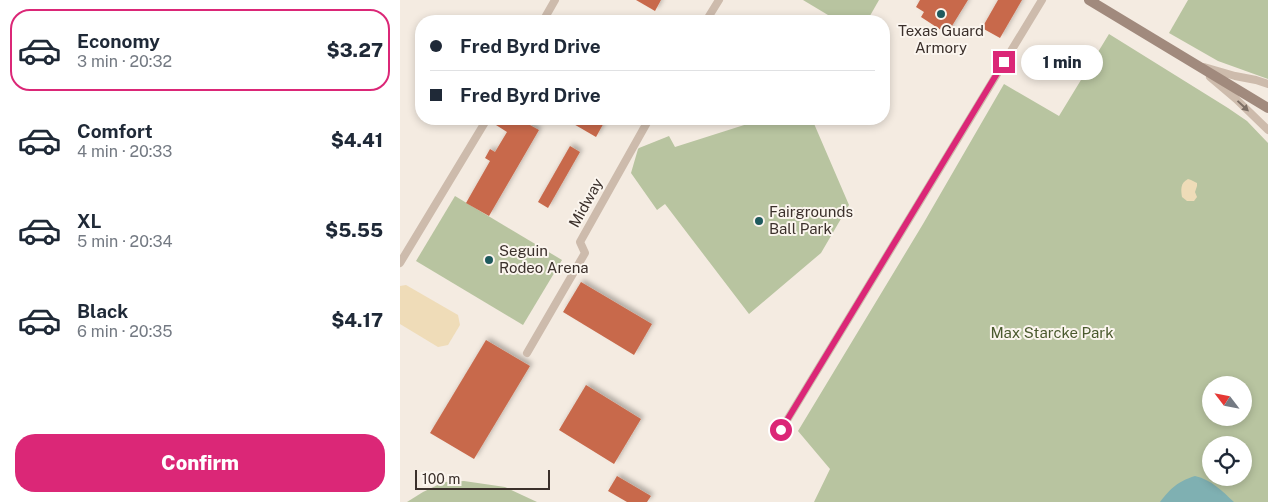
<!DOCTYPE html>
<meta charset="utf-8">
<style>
body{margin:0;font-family:"Public Sans",sans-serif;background:#f2f2f3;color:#1f2937;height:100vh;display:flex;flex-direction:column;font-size:19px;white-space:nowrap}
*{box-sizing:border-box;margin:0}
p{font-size:16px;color:#747a83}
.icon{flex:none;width:28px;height:28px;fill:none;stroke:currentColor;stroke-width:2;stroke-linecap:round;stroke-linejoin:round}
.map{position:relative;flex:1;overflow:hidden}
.details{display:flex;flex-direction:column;background:#fff;width:400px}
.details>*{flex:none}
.guide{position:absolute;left:15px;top:15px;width:475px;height:110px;border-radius:20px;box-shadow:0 2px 8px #0003;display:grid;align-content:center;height:110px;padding:0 15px;background:#fff}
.needle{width:32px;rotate:302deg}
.controls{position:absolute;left:802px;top:376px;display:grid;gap:10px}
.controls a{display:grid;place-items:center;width:50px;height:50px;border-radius:50%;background:#fff;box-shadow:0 2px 8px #0003;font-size:25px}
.scale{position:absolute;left:15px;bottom:12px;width:135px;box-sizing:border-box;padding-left:5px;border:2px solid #3b302b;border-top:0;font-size:14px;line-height:18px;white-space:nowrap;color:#3b302b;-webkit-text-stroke:4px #fbf5ee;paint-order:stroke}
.end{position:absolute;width:22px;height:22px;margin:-11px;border:6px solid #db2777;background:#fff;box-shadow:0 0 0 2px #fff}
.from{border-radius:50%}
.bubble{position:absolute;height:35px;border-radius:18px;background:#fff;box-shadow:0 2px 8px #0003;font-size:16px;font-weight:800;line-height:35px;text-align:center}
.guide b{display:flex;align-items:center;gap:18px;height:48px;font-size:19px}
.guide b+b{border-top:1px solid #e0e1e3}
.guide i{width:12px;height:12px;background:#1f2937}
ul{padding:9px 0 0;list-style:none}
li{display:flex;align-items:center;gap:15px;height:82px;margin:0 10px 8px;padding:0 5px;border:2px solid transparent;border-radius:20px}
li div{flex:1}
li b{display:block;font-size:19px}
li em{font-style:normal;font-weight:800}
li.current{border-color:#db2777}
li>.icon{width:45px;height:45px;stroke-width:1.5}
.primary-button{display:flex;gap:10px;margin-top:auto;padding:10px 15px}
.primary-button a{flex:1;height:58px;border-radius:20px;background:#db2777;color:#fff;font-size:20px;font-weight:800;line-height:58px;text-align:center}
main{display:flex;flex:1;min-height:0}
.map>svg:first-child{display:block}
.green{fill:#b8c4a0;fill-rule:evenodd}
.sand{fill:#efdcb8}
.water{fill:#7fb0b2}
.building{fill:#c8694b;filter:url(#shadow)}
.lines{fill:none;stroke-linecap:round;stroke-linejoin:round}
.minor{stroke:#cdbbac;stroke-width:8}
.secondary{stroke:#a18a7d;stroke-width:10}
.oneway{fill:#7d6f65}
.route{stroke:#db2777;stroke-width:6}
.poi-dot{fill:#1f5a5e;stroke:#fbf5ee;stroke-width:2}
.labels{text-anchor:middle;stroke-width:4;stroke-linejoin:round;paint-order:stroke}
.poi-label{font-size:15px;fill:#3b302b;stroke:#fbf5ee;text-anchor:start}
.street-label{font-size:15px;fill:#3b302b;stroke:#fbf5ee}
.park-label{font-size:15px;fill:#4a5a2e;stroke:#fbf5ee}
</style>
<main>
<section class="details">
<ul>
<li class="current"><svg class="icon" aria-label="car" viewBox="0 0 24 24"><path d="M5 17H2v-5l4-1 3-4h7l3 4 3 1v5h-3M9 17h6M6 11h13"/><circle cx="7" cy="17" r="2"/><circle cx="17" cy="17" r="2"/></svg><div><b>Economy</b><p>3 min · 20:32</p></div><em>$3.27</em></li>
<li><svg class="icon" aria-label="car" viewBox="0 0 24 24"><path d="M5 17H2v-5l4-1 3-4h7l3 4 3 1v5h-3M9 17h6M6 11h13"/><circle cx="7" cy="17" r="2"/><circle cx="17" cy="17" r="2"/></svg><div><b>Comfort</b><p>4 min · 20:33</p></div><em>$4.41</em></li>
<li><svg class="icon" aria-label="car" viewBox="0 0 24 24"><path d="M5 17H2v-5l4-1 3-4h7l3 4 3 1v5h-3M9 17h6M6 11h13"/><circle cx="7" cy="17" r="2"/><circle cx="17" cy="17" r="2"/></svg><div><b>XL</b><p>5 min · 20:34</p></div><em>$5.55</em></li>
<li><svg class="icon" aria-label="car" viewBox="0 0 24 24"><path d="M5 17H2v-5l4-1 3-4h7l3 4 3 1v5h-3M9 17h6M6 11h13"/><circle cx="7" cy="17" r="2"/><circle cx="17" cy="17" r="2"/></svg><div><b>Black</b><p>6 min · 20:35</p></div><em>$4.17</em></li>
</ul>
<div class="primary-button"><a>Confirm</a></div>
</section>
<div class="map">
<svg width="868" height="502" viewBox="0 0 868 502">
<defs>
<filter id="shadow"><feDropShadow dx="3" dy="-3" stdDeviation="2.5" flood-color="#0004"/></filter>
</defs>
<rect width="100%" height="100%" fill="#f4ebe1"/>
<g class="green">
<path d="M 403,0 L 479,0 L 467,21 L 438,21 Z"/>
<path d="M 788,0 L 868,0 L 868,79 L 818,61 L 769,33 Z"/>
<path d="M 709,34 L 828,108 L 847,121 L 868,143 L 868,502 L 414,502 L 430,469 L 398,431 L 523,224 L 604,84 L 659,116 ZM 811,385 L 844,385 L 844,418 L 811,418 ZM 811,445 L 844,445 L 844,478 L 811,478 Z"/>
<path d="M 363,119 L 412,119 L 449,205 L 421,253 L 349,314 L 265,204 L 257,210 L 231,173 L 238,149 L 239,148 L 269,136 L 275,147 Z"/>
<path d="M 55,196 L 162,260 L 123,325 L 16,261 Z"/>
<path d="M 64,481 L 105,487 L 137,502 L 7,502 L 23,492 L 44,482 Z"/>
</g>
<g class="sand">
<path d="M 788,179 L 791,180 L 797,183 L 797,186 L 795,192 L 797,197 L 794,201 L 787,201 L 782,197 C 781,190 780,183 788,179 Z"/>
<path d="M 6,285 L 58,315 L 60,325 L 48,345 L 38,347 L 0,324 L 0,286 Z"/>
</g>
<path class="water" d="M 795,476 C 812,480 822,491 834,502 L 760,502 C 772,487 777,482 795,476 Z"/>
<g class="building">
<path d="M 236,0 L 261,0 L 255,11 Z"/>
<path d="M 520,0 L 568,0 L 547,34 L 521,17 L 524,12 L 516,7 Z"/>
<path d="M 598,0 L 622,0 L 600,38 L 582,28 Z"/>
<path d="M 99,119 L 119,119 L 139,130 L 89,216 L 66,203 L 90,161 L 85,158 L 90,149 L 95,152 L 107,132 L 96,125 Z"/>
<path d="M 165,119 L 206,119 L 196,137 Z"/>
<path d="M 170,146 L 180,152 L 148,208 L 138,202 Z"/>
<path d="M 181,282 L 252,324 L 234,355 L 163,312 Z"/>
<path d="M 86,340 L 130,366 L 74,459 L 30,433 Z"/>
<path d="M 186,385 L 241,419 L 214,464 L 159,430 Z"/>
<path d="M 217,476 L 251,496 L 247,502 L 227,502 L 208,491 Z"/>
</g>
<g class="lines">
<g class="minor">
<path d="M 143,21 L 155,0"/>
<path d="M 306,21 L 319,0"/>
<path d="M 804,67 L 835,76 L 856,80 L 868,84"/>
<path d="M 810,77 L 836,99 L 868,130"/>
<path d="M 0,263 L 87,119"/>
<path d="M 127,353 L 185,253 L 180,242 L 249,119"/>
<path d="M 381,430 L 642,0"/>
</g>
<path class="secondary" d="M 689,0 L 868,108"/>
</g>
<defs><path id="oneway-solid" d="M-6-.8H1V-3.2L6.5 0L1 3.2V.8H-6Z" transform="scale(1.25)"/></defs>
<use class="oneway" href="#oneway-solid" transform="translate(843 106) rotate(43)"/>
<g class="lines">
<path class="route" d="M 381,430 L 604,62"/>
</g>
<g class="poi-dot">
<circle cx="541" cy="14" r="5"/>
<circle cx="359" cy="221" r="5"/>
<circle cx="89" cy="260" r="5"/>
</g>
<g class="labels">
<g class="poi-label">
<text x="541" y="36" text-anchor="middle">Texas Guard<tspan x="541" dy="17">Armory</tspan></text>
<text x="369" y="217">Fairgrounds<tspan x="369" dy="17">Ball Park</tspan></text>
<text x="99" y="256">Seguin<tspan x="99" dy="17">Rodeo Arena</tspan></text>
</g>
<g class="street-label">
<text transform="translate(186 203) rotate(-61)" y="5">Midway</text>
</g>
<g class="park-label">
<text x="652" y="338">Max Starcke Park</text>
</g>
</g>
</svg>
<div class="controls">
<a><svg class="needle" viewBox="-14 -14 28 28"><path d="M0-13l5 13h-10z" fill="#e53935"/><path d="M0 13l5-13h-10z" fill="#747a83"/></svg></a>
<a><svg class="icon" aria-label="locate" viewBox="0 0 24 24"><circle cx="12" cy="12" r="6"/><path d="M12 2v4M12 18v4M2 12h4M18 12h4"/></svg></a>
</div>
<div class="scale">100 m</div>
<i class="end from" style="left:381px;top:430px"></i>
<i class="end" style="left:604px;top:62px"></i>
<div class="bubble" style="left:621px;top:45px;width:82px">1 min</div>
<div class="guide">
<b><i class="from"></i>Fred Byrd Drive</b>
<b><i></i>Fred Byrd Drive</b>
</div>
</div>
</main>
